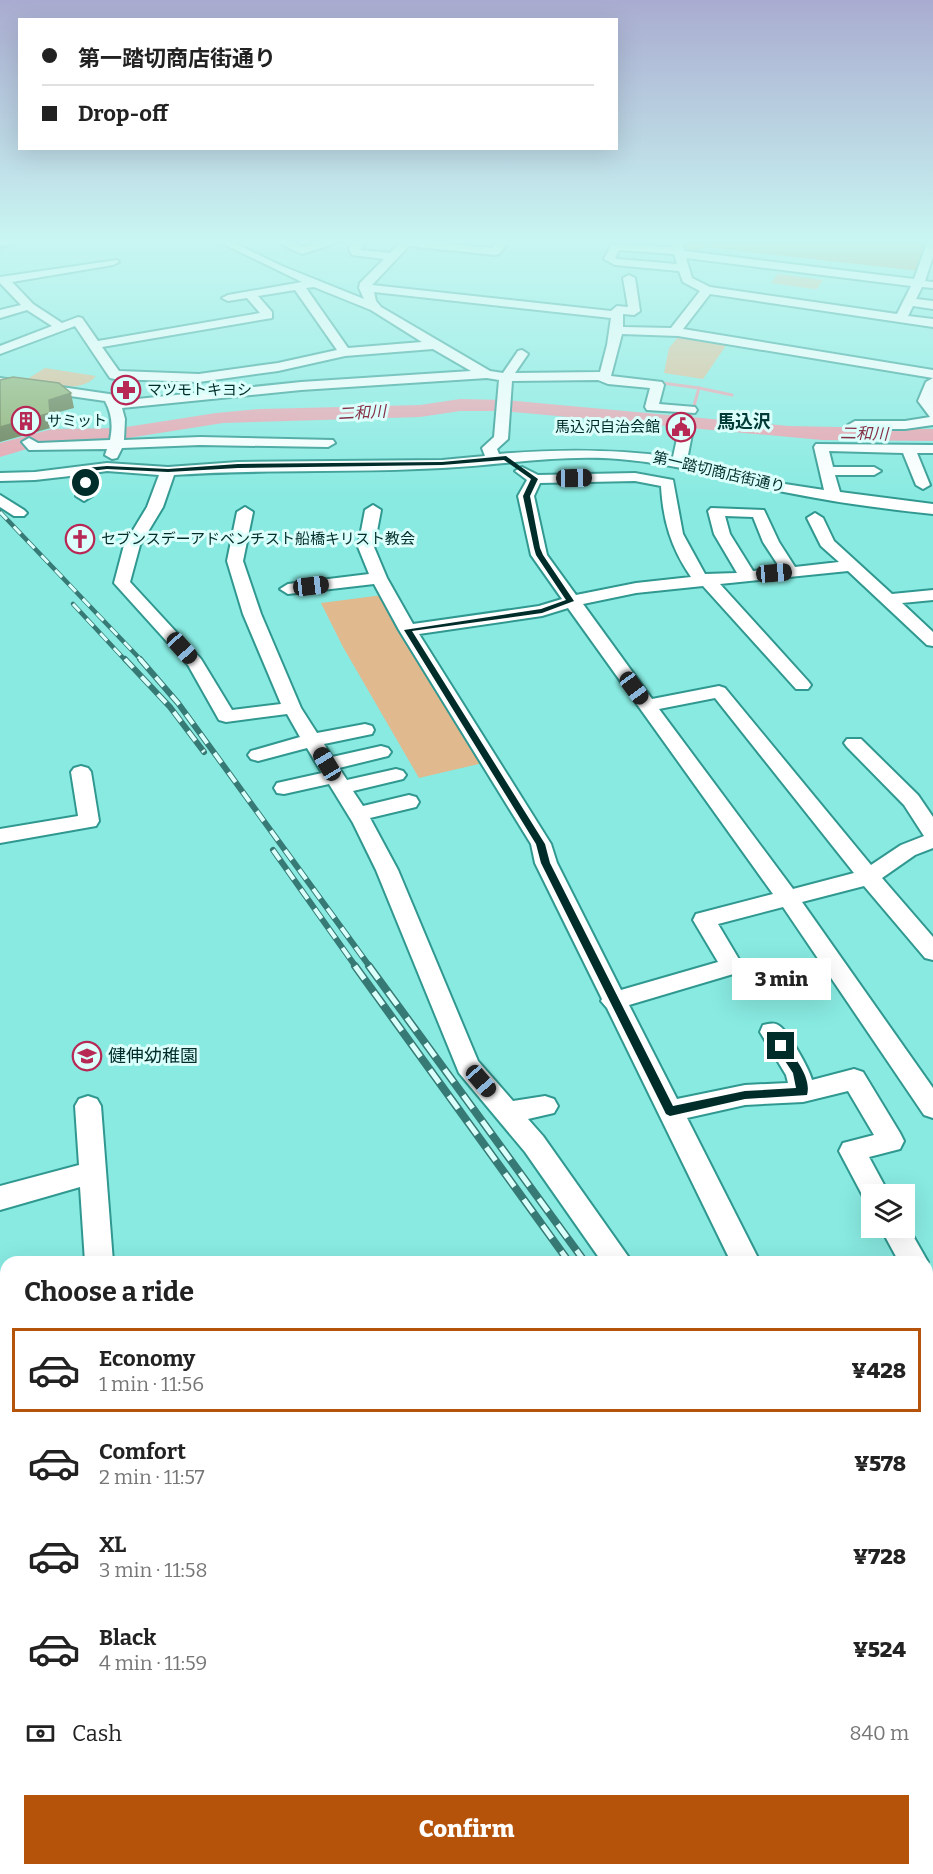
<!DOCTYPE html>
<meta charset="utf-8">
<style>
body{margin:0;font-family:Bitter,"Noto Sans JP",serif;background:#f2f2f2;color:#222;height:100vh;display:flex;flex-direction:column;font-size:22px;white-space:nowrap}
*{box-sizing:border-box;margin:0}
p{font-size:20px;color:#767676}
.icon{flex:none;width:33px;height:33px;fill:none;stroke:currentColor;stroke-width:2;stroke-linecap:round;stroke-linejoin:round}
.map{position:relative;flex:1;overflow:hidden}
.drawer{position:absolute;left:0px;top:1256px;width:933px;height:620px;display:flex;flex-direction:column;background:#fff;border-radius:18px 18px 0 0;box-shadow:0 6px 24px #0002}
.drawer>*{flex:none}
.hud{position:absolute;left:18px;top:18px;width:600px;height:132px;border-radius:0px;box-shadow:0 6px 24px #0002;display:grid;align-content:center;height:132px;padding:0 24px;background:#fff}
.controls{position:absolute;left:861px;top:1184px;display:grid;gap:12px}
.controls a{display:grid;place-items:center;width:54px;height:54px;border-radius:0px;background:#fff;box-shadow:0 6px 24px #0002;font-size:30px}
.end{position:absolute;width:27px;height:27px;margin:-14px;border:8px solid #002d2a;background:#fff;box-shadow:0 0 0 3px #fff}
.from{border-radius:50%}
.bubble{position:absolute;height:42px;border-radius:0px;background:#fff;box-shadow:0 6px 24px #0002;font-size:20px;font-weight:800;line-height:42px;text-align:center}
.car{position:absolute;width:18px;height:36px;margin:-18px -9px;border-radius:8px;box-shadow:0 0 4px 2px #0007;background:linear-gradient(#222 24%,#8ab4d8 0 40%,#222 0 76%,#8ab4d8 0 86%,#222 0)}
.hud b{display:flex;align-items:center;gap:21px;height:57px;font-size:22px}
.hud b+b{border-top:2px solid #e0e0e0}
.hud i{width:15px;height:15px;background:#222}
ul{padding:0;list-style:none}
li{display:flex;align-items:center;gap:18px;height:84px;margin:0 12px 9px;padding:0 12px;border:3px solid transparent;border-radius:0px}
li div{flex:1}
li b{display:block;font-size:22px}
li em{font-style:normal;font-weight:800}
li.on{border-color:#b45309}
li>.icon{width:54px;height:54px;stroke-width:1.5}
h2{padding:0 24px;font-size:27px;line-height:72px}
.pay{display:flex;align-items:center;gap:15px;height:66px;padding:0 24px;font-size:22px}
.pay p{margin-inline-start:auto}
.cta{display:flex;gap:12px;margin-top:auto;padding:12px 24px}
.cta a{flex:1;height:69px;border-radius:0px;background:#b45309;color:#fff;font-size:24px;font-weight:800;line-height:69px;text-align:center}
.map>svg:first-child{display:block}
.green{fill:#e1b98f}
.forest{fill:#c4945f}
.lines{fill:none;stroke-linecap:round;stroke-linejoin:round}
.stream{stroke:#eba0ad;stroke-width:3}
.river{fill:#eba0ad;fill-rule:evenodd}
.minor-casing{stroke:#309890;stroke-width:4}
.major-casing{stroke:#309890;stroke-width:4}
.minor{fill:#fff;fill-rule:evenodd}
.major{fill:#fff;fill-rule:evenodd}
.rail-far3-casing{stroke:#377974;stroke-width:4.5}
.rail-far2-casing{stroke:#377974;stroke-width:6}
.rail-far1-casing{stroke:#377974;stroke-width:8}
.rail-casing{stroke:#377974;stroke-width:9}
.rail-far3{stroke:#dbfffb;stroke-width:3;stroke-dasharray:10;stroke-linecap:butt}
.rail-far2{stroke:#dbfffb;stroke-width:4;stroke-dasharray:12;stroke-linecap:butt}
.rail-far1{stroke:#dbfffb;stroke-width:5;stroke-dasharray:16;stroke-linecap:butt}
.rail{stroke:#dbfffb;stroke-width:7;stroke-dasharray:20;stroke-linecap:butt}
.shaded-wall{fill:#65784c}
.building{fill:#90ac6c;stroke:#65784c;stroke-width:1.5}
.route{fill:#002d2a}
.labels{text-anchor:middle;stroke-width:6;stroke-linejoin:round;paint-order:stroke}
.far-poi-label{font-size:15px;fill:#002d2a;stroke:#dbfffb;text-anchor:start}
.far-street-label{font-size:15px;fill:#002d2a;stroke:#dbfffb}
.far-water-label{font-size:16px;font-style:italic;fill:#862f45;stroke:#dbfffb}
.far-quarter-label{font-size:18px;font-weight:bold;fill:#003b38;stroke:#dbfffb}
.poi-label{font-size:18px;fill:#002d2a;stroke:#dbfffb;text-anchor:start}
</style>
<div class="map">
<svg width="933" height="1874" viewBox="0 0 933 1874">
<rect width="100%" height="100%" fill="#88eae1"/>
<g class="green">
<path d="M 778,274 L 823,280 L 817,289 L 813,289 L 771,283 Z"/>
<path d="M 679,336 L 727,344 L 703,379 L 664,373 L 669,348 Z"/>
<path d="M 45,368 L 96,376 C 79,395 48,384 26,380 Z"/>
<path d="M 383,595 L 483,763 L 419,778 L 343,647 L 321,603 Z"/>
<path d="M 9,1869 L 430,1869 L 429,1874 L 7,1874 Z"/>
</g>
<path class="forest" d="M 681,240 L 929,240 L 920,271 L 703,247 L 696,255 L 685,253 Z"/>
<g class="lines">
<g class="stream">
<path d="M 655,382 L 699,388 L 693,409"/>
<path d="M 699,388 L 732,395"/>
<path d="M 690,422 L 692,412"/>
</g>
<path class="river" d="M 460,399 L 506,400 L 789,426 L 933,429 L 933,441 L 822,440 L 502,411 L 460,411 L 420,417 L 223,423 L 128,438 L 54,441 L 0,457 L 0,443 L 52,429 L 120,428 L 216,413 L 260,409 L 420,405 Z"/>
<g class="minor-casing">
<g id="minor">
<path d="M 215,240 L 228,240 L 282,266 L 364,299 L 359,288 L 360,283 L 384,259 L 352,255 L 349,248 L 357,240 L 368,240 L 360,250 L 390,253 L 402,240 L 492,248 L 499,240 L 510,240 L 499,254 L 495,255 L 409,246 L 372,285 L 611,311 L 617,306 L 628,307 L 623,278 L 629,275 L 635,278 L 640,311 L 634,315 L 623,314 L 623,327 L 671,328 L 700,291 L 683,282 L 679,271 L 615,265 L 604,259 L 611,245 L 673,247 L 671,240 L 681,240 L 685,251 L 914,279 L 928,240 L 933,240 L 933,256 L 925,281 L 933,282 L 933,288 L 922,287 L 916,299 L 933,301 L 933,309 L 913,306 L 908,316 L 933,319 L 933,327 L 710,294 L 683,329 L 933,370 L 933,378 L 678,336 L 622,334 L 611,376 L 662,382 L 664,385 L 659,404 L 695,407 L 697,410 L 695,413 L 647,410 L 645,407 L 650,388 L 608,384 L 598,380 L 512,381 L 508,439 L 497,449 L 499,454 C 558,449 614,449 673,457 L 678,434 L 685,430 L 692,434 L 687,460 L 785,484 L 824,490 L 814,447 L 816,444 L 933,445 L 933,453 L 917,453 L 930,485 L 923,489 L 916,485 L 903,453 L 829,451 L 833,467 L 874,467 L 881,471 L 874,475 L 835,475 L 840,492 L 933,504 L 933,514 C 884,509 833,502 784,492 C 732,481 682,465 629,460 C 566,453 504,465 442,468 C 353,473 263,469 174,475 L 163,507 L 140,545 L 130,582 L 201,659 L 232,710 L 281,704 L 243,614 L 227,561 L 237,512 L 245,507 L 253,512 L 243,561 L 261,614 L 301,708 L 317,733 L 365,724 L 372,726 L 374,730 L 372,734 L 324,744 L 332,757 L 381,746 L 388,748 L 391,752 L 388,756 L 339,768 L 347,780 L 396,769 L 403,771 L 406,775 L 403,779 L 353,791 L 363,806 L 409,795 L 416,797 L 419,802 L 416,807 L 370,818 L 398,870 L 478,1061 L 513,1101 L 545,1096 L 554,1099 L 558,1106 L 554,1113 L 528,1119 L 543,1136 L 632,1262 L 602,1262 L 525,1152 L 459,1073 L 376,870 L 353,823 L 329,784 L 284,794 L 277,793 L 274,788 L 277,783 L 322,773 L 307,748 L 258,761 L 251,759 L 248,755 L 251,751 L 300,737 L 287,714 L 226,722 L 219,720 L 188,665 L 114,583 L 124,545 L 147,507 L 159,475 L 107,471 L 94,473 L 92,496 L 84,501 L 76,496 L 79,475 L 35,480 L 0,481 L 0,473 L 35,472 L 107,463 L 168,467 L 238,462 L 442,460 L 485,456 L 482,448 L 494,437 L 499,380 L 487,378 L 301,390 L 122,408 L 125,419 L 124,440 L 200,437 L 333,440 L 335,443 L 328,447 L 200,445 L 122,448 L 117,458 L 112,459 L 105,455 L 107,449 L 29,450 L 22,442 L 29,438 L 38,443 L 110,440 C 113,426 112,414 105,401 L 0,386 L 0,378 L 109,394 L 114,395 L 118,401 L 301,382 L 471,371 L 433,349 L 345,356 L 278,371 L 199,382 L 115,379 L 110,378 L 75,326 L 0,354 L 0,346 L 52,326 L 27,310 L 0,318 L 0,310 L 21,305 L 0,283 L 0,277 L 117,260 L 119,262 L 113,265 L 12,282 L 33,304 L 62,323 L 78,317 L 82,318 L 98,341 L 260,313 L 247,298 L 228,301 L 222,298 L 228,295 L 302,282 ZM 619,250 L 674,254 L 677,264 L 617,259 L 615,258 ZM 686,258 L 911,286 L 897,314 L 710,287 L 692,278 ZM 314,287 L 371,310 L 422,342 L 348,348 L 306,288 ZM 295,290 L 337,350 L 278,363 L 199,374 L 119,371 L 102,347 L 272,318 L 272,312 L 258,296 ZM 374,292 L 611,318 L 607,345 L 600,372 L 515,373 L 528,354 L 522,350 L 518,351 L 503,373 L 490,371 L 381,307 L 376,301 Z"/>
<path d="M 272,240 L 286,240 L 303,247 L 329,240 L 345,240 L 302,254 Z"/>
<path d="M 933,378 L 933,425 L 905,429 L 855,429 L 848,425 L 855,421 L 905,421 L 930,417 L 918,401 L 926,382 Z"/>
<path d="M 522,467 L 538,475 L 635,473 L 673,480 L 683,534 L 705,574 L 737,573 L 714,534 L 708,511 L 711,508 L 764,510 L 779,542 L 795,567 L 839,562 L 821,546 L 807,518 L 815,513 L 823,518 L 834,541 L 892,594 L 933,590 L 933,600 L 902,603 L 933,632 L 933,646 L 927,645 L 848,571 L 720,584 L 808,681 L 811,685 L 808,689 L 796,689 L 703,586 L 636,593 L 583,604 L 652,699 L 719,686 L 725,688 L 871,865 L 901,845 L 924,836 L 904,805 L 847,747 L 844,743 L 847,739 L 861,739 L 918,795 L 933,817 L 933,848 L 915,855 L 882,878 L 933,937 L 933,960 L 925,958 L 864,886 L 802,902 L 933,1088 L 933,1118 L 924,1115 L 783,907 L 718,924 L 743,966 L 740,972 L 629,1005 L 677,1099 L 745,1085 L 788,1083 L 786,1075 L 760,1032 L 763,1025 C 769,1024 773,1022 778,1025 C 787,1029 809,1068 812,1080 L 854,1069 L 863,1072 L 900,1133 L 904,1141 L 900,1149 L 869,1157 L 889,1194 L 872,1194 L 872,1204 L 866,1202 L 839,1151 L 843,1143 L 874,1135 L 848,1091 L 803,1102 L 745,1105 L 687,1118 L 760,1262 L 731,1262 L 607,1008 L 601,1001 L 602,999 L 535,863 L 531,844 L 399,630 L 374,584 L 288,594 L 280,589 L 288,584 L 369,574 L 358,547 L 365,510 L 373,505 L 381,510 L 374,547 L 387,578 L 413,624 L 539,606 L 562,599 L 531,555 L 518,496 L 527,480 L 515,471 ZM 635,481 L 661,486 C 663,521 671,548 691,577 L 636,583 L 576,595 L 547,555 L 534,496 L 540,483 ZM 725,516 L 753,517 L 763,542 L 780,568 L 753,571 L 730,534 ZM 568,608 L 773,894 L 696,914 L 693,920 L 718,962 L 621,990 L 557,863 L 551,844 L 419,634 L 542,616 ZM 715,698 L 854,873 L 793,889 L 659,709 Z"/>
<path d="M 0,495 L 24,510 L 27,513 L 24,516 L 14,516 L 0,507 Z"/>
<path d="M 81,766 L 88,768 L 91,772 L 99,821 L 96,826 L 0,843 L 0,829 L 78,816 L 71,772 L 74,768 Z"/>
<path d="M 88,1096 L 97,1099 L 101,1106 L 113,1262 L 85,1262 L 80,1187 L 0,1210 L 0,1186 L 79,1165 L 75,1106 L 79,1099 Z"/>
<path d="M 904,1220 L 928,1262 L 927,1264 L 927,1262 L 899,1262 L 880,1227 L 904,1227 Z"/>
<path d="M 927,1334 L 933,1336 L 933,1379 L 927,1377 Z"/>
<path d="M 6,1434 L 6,1466 L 0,1467 L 0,1435 Z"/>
<path d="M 933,1614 L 933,1648 L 927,1650 L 927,1616 Z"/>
<path d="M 927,1669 L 933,1672 L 933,1713 L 927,1710 Z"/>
<path d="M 927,1784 L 933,1787 L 933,1830 L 927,1827 Z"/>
<path d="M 624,1869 L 662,1869 L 663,1874 L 625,1874 Z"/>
<path d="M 786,1869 L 827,1869 L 825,1874 L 784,1874 Z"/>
</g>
</g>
<g class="major-casing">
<path id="major" d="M 0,240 L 17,240 L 15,243 L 0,247 Z"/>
</g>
<use href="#minor" class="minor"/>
<use href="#major" class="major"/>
<g class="rail-far3-casing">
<g id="rail-far3">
<path d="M 0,512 L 142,661"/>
<path d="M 73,604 L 126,661"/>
</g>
</g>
<g class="rail-far2-casing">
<g id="rail-far2">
<path d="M 125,659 L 170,707 L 204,752"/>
<path d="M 140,659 L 178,703 L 370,967"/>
<path d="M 273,850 L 356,967"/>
</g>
</g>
<g class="rail-far1-casing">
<g id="rail-far1">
<path d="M 355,966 L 569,1262"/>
<path d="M 369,966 L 585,1262"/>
</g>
</g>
<g class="rail-casing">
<g id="rail">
<path d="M 927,1724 L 933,1732"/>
<path d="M 927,1752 L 933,1760"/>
</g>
</g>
<use href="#rail-far3" class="rail-far3"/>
<use href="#rail-far2" class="rail-far2"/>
<use href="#rail-far1" class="rail-far1"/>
<use href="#rail" class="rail"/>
</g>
<path class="shaded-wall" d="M 71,393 L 74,408 L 52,414 L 54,427 L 0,442 L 0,427 L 49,400 Z"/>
<path class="building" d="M 13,377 L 59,383 L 71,393 L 49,400 L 50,413 L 0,427 L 0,380 Z"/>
<linearGradient id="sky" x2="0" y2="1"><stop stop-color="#a9acd0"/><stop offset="0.48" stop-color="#c9f6f2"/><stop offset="1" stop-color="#c9f6f2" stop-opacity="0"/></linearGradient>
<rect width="933" height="502" fill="url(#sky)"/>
<path class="route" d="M 506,456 L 538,479 L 530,496 L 540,548 L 543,555 L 574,601 L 542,613 L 412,631 L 545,844 L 550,863 L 673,1106 L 745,1091 L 796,1088 L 793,1073 L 775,1046 L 781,1042 L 784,1043 C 794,1057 812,1077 807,1095 L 745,1099 L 670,1116 L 666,1114 L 541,863 L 536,844 L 404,630 L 541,609 L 566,600 L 536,555 L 534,548 L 523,496 L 531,479 L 504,460 L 442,465 L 238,468 L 168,472 L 107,469 L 90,471 L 89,483 L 86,485 L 82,483 L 85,468 L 107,466 L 168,469 L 238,464 L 442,462 Z"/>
<defs>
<g id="pharmacy-ring" transform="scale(1.5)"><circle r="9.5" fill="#dbfffb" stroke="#b72855" stroke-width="1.5"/><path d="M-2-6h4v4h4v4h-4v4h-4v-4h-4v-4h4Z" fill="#b72855"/></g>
<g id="building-ring" transform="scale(1.5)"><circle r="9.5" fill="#dbfffb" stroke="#b72855" stroke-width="1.5"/><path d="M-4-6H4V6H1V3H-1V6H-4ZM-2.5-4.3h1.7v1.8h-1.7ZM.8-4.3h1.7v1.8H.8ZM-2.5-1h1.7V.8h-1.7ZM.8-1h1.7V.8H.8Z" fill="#b72855"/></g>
<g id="civic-ring" transform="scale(1.5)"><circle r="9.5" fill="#dbfffb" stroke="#b72855" stroke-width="1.5"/><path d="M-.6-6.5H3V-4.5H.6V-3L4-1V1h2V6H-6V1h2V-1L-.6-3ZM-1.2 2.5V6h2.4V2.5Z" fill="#b72855"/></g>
<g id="church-ring" transform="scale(1.5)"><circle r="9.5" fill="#dbfffb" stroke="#b72855" stroke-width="1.5"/><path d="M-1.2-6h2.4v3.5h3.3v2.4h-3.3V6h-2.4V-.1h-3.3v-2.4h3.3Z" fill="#b72855"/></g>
<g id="school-ring" transform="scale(1.5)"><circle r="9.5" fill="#dbfffb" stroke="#b72855" stroke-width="1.5"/><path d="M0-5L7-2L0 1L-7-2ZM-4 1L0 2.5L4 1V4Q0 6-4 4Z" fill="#b72855"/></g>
</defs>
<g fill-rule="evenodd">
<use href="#pharmacy-ring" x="126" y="390"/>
<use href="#building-ring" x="26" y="421"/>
<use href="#civic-ring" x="681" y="427"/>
<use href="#church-ring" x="80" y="539"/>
<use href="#school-ring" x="87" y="1056"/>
</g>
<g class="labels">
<g class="far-poi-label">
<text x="147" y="395">マツモトキヨシ</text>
<text x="47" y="426">サミット</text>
<text x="660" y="432" text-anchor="end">馬込沢自治会館</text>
<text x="101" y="544">セブンスデーアドベンチスト船橋キリスト教会</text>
</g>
<g class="far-street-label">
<text transform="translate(719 472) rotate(13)" y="5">第一踏切商店街通り</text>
</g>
<g class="far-water-label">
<text transform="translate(362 412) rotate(-3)" y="6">二和川</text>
<text transform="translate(864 433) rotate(1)" y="6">二和川</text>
</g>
<g class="far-quarter-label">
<text x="744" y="428">馬込沢</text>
</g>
<g class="poi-label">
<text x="108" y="1062">健伸幼稚園</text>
</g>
</g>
</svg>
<div class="controls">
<a><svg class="icon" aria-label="layers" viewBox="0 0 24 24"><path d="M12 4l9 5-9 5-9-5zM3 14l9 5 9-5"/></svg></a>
</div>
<i class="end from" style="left:86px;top:483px"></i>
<i class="end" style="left:781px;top:1046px"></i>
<div class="bubble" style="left:732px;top:958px;width:99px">3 min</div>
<i class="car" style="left:574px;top:478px;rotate:89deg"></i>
<i class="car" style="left:774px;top:573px;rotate:85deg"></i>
<i class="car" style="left:311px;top:586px;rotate:83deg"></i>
<i class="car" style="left:182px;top:648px;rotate:138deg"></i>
<i class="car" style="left:634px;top:688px;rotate:144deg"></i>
<i class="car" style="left:327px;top:764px;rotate:329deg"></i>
<i class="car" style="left:481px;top:1081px;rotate:139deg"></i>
<div class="hud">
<b><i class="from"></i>第一踏切商店街通り</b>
<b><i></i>Drop-off</b>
</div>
<section class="drawer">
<h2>Choose a ride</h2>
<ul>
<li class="on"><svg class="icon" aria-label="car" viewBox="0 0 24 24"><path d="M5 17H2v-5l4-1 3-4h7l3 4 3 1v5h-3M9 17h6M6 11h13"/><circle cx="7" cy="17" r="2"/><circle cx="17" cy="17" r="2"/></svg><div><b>Economy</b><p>1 min · 11:56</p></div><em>¥428</em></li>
<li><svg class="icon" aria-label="car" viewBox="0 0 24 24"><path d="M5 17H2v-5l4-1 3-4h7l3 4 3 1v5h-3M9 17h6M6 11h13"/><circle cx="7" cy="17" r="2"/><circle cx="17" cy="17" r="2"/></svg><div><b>Comfort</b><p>2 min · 11:57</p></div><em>¥578</em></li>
<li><svg class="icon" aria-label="car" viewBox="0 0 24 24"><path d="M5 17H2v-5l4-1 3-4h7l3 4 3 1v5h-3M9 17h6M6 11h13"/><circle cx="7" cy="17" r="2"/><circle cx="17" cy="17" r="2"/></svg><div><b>XL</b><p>3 min · 11:58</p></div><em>¥728</em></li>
<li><svg class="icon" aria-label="car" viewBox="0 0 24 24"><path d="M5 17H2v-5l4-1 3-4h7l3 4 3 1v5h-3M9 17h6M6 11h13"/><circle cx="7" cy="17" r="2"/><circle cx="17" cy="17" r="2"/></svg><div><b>Black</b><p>4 min · 11:59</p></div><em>¥524</em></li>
</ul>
<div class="pay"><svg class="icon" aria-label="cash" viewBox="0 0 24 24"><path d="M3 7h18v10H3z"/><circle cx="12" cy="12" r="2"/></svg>Cash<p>840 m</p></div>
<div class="cta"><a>Confirm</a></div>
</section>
</div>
